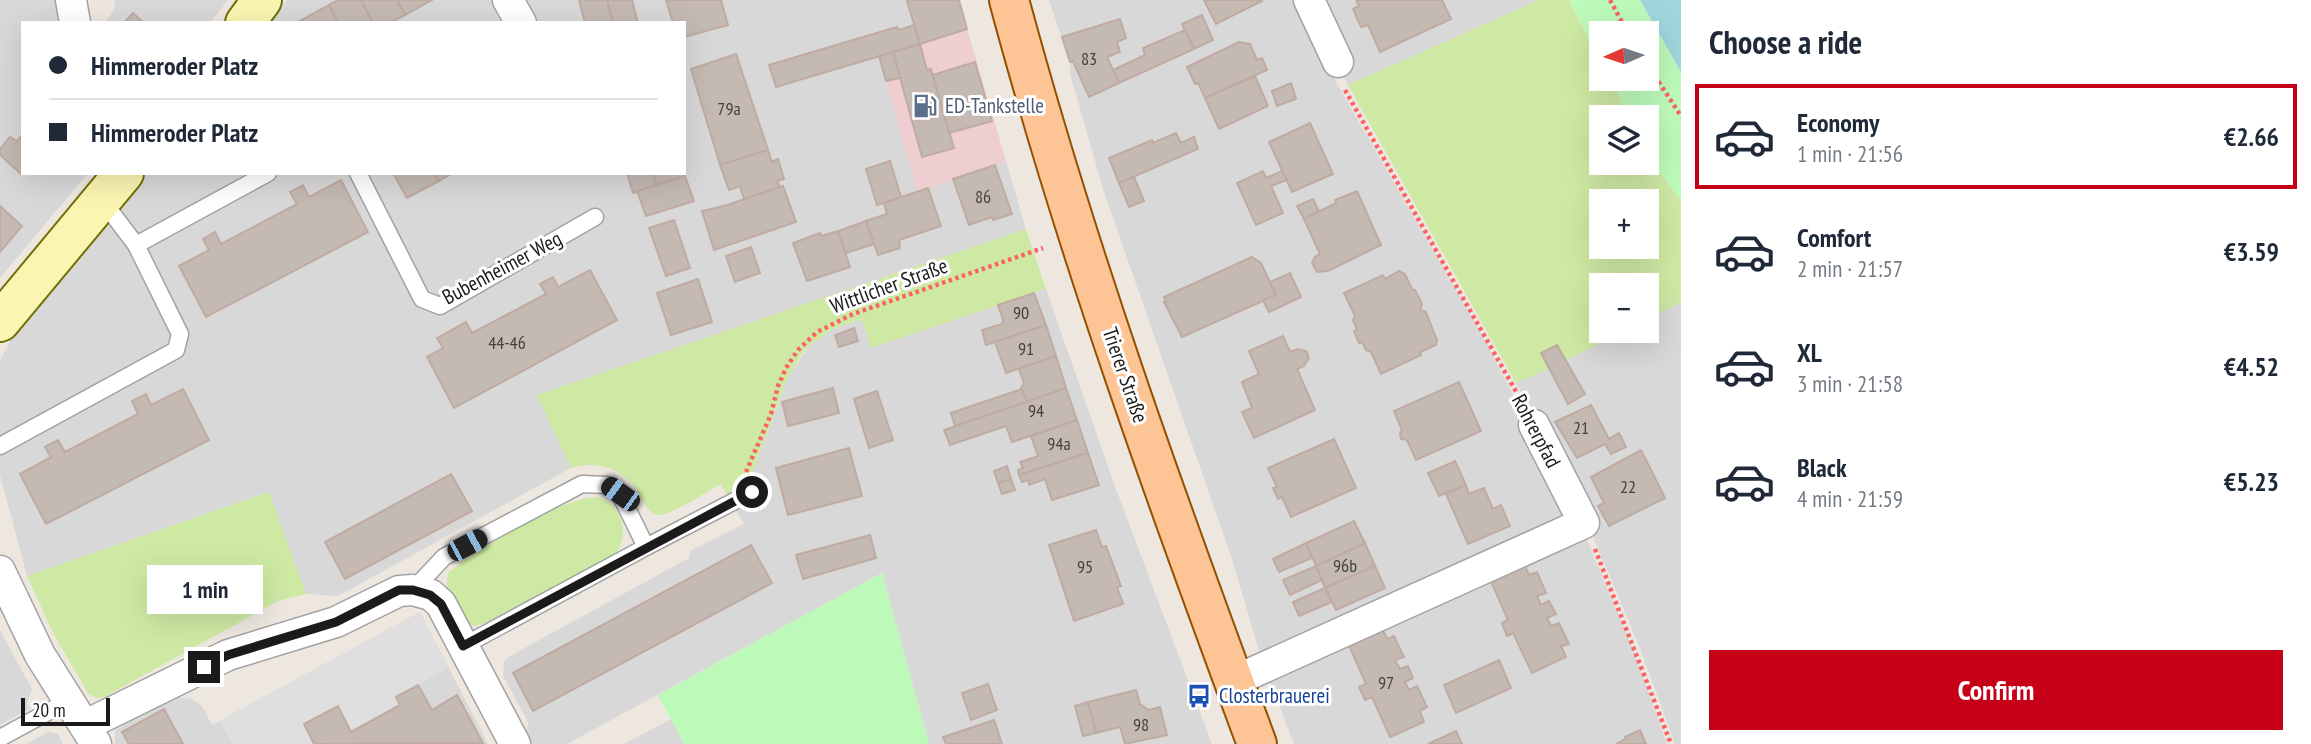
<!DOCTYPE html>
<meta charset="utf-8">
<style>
body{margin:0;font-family:"PT Sans Narrow",sans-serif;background:#f6f6f7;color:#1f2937;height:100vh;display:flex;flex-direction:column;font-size:26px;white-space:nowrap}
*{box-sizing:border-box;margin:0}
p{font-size:23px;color:#747a83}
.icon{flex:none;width:38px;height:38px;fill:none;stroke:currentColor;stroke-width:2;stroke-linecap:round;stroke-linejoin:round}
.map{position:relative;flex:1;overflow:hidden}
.side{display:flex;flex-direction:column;background:#fff;width:630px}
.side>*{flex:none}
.banner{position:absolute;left:21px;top:21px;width:665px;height:154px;border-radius:0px;box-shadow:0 7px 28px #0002;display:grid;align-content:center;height:154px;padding:0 28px;background:#fff}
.needle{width:46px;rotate:267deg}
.buttons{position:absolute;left:1589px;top:21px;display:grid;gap:14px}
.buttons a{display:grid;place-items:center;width:70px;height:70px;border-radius:0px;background:#fff;box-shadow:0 7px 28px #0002;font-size:35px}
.scale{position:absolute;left:21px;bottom:18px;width:89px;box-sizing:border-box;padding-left:7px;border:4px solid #1b1b1b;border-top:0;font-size:19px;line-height:24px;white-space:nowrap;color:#1b1b1b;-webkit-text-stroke:5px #fff;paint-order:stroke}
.end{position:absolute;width:32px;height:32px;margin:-16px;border:9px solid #1b1b1b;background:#fff;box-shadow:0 0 0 4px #fff}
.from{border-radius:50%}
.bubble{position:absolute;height:49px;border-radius:0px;background:#fff;box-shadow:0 7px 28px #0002;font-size:23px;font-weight:600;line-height:49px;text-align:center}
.car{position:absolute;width:21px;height:42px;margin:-21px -10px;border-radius:9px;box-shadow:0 0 5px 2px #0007;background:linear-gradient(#222 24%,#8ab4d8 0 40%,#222 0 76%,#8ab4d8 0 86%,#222 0)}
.banner b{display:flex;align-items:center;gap:24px;height:66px;font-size:26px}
.banner b+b{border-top:2px solid #e0e1e3}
.banner i{width:18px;height:18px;background:#1f2937}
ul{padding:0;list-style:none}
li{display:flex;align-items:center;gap:21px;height:105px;margin:0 14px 10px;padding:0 14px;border:4px solid transparent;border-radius:0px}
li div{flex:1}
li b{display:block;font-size:26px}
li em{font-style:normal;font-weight:600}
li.active{border-color:#c60017}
li>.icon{width:63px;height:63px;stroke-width:1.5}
h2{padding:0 28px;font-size:32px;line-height:84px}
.action{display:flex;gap:14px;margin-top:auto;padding:14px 28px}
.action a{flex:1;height:80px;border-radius:0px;background:#c60017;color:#fff;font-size:28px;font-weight:600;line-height:80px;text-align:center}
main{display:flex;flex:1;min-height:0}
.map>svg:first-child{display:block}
.residential{fill:#d9d8d8}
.commercial{fill:#efced1}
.grass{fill:#cee9a4;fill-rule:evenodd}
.park{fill:#bdfaba}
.parking{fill:#dfdfdf}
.water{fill:#9fd5dc}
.building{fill:#c4b9b3;stroke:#bfaba2;stroke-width:2}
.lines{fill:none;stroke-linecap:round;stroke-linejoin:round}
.lane-casing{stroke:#a2a2a2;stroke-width:19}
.street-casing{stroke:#a2a2a2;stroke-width:33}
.secondary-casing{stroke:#717003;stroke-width:42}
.primary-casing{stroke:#925100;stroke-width:42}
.path{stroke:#fc6264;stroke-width:4.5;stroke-dasharray:3.5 3.5;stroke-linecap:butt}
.lane{stroke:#fff;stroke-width:16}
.street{stroke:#fff;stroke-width:30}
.secondary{stroke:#faf5b1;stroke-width:38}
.primary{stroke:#fdc495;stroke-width:38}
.route{stroke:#1b1b1b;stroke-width:9}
.labels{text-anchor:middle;stroke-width:6;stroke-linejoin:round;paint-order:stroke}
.number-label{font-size:18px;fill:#454241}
.service-label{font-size:21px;fill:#4e5e75;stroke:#fff;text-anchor:start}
.street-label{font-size:21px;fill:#1b1b1b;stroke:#fff}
.transit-label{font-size:21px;fill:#164399;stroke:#fff;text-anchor:start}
</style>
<main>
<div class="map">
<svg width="1681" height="744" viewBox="0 0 1681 744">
<rect width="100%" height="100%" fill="#ede7e0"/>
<g class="residential">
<path d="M 0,0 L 59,0 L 63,23 L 23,23 L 23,173 L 88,173 L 0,278 Z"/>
<path d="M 114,0 L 228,0 L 210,23 L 105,23 L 115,8 Z"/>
<path d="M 287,0 L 959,0 L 967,29 L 879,56 L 918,192 L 1006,161 L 1026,229 L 538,395 L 571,468 L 338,596 L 306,594 L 268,492 L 27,576 L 0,475 L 0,361 L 14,333 L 147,173 L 684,173 L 684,23 L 270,23 Z"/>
<path d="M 1049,0 L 1294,0 L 1339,87 L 1484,339 L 1577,516 L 1634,652 L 1667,744 L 1294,744 L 1261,658 L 1233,562 L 1103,189 L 1070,74 L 1070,62 Z"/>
<path d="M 1306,0 L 1539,0 L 1348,85 Z"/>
<path d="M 1046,289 L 1113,481 L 1212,744 L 929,744 L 882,573 L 567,744 L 526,744 L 523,737 L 529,724 L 503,676 L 504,662 L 510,656 L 689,558 L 690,551 L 744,524 L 727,495 L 750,479 L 788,377 L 809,346 L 833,329 L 862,319 L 871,347 Z"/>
<path d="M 1681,302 L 1681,744 L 1675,744 L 1640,648 L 1583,513 L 1516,383 L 1549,368 L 1541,353 L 1557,345 L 1567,359 L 1623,331 L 1647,331 L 1647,319 Z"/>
<path d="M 420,612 L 488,744 L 115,744 L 115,730 L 176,697 L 192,699 L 202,706 L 212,725 Z"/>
<path d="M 0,630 L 32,689 L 27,703 L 29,709 L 0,725 Z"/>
<path d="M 671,719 L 685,744 L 624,744 Z"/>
<path d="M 48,732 L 58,734 L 63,744 L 26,744 Z"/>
</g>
<path class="commercial" d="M 967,29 L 1006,161 L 917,192 L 879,56 Z"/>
<g class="grass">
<path d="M 1539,0 L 1569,0 L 1601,63 L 1601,79 L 1610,79 L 1630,117 L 1601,117 L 1601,163 L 1647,163 L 1647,150 L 1656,167 L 1681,200 L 1681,302 L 1647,319 L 1647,285 L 1601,285 L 1601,331 L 1623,331 L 1567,360 L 1557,345 L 1542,352 L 1550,368 L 1516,383 L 1348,85 ZM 1601,201 L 1647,201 L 1647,247 L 1601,247 Z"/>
<path d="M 1026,229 L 1046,289 L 871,348 L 862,319 L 833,329 L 809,346 L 801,355 L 788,377 L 750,479 L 727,495 L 721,484 C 707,491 671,516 658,515 C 646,513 643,499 638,491 C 622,468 598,460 571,468 L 537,395 Z"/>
<path d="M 269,492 L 306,594 L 278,601 L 104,697 L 96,698 L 88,693 L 53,633 L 27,576 Z"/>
<path d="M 597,497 C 624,505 631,537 613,557 L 495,620 L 475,626 L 466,623 L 446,594 L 448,573 C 476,550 562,497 597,497 Z"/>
</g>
<g class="park">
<path d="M 1569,0 L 1640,0 L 1681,72 L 1681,200 L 1656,167 L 1647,150 L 1647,117 L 1630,117 L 1610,79 L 1647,79 L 1647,33 L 1601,33 L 1601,63 Z"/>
<path d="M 882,573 L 929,744 L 684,744 L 658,695 Z"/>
</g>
<path class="parking" d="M 420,612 L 448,668 L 396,697 L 400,705 L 351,732 L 305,724 L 314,744 L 233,744 L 220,721 Z"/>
<path class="water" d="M 1640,0 L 1681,0 L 1681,72 Z"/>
<g class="building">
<path d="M 338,0 L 361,0 L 373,23 L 338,23 L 329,5 Z"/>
<path d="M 361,0 L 397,0 L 405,15 L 390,23 L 373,23 Z"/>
<path d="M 397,0 L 432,0 L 405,15 Z"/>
<path d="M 579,0 L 607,0 L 613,23 L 585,23 Z"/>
<path d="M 607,0 L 632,0 L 638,23 L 613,23 Z"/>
<path d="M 666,0 L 721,0 L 728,25 L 684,37 L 684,23 L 673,23 Z"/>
<path d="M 911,0 L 959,0 L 967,29 L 920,44 L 907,1 Z"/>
<path d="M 1204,0 L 1261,0 L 1262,1 L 1216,24 Z"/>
<path d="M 1356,0 L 1442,0 L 1451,19 L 1380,52 L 1368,25 L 1361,27 L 1353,9 L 1359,6 Z"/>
<path d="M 329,5 L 338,23 L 296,23 Z"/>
<path d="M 133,13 L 144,23 L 124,23 Z"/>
<path d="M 1202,15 L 1213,40 L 1194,49 L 1182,24 Z"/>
<path d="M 1120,19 L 1126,38 L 1117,42 L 1120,52 L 1107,57 L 1119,83 L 1089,97 L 1073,61 L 1070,62 L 1062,37 Z"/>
<path d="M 914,25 L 920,44 L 776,87 L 769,65 L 897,27 L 899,30 Z"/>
<path d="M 1185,30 L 1194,49 L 1119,83 L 1113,70 L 1145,55 L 1143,48 Z"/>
<path d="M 1239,42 L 1250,44 L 1257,60 L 1262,58 L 1267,70 L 1205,98 L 1198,83 L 1195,84 L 1187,67 Z"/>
<path d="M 920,44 L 927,70 L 931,69 L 954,148 L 922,157 L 893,52 Z"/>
<path d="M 893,52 L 900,78 L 886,81 L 879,56 Z"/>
<path d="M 736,54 L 768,150 L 720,165 L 691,69 Z"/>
<path d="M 975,62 L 992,121 L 949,133 L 933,75 Z"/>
<path d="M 1255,76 L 1268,106 L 1219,129 L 1205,98 Z"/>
<path d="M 1291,83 L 1296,99 L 1277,106 L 1272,91 Z"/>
<path d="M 1310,123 L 1333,174 L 1292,192 L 1269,142 Z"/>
<path d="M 1176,133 L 1181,143 L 1194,137 L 1198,149 L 1119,183 L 1109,158 L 1152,140 L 1153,143 Z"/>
<path d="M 23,134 L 23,173 L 21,174 L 0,155 L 0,149 L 10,137 L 17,141 Z"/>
<path d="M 768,150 L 772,162 L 778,159 L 784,179 L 777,181 L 780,187 L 744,199 L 740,186 L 729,190 L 720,165 Z"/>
<path d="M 890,161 L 901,197 L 877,205 L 866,169 Z"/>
<path d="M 995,165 L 1012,214 L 993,220 L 992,217 L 969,225 L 953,179 Z"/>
<path d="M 1263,171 L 1266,178 L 1282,171 L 1287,180 L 1271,186 L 1283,213 L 1256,225 L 1237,183 Z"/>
<path d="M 393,173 L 434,173 L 439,181 L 407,198 Z"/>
<path d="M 434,173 L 453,173 L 439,181 Z"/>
<path d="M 627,173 L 653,173 L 657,185 L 633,193 Z"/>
<path d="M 653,173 L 684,173 L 685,176 L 657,185 Z"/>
<path d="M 685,176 L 694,201 L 646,216 L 637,191 Z"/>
<path d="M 1134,177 L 1144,201 L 1129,207 L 1119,183 Z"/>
<path d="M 341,180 L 368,232 L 206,317 L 179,266 L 209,250 L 203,239 L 215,232 L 221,244 L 297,204 L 290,192 L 303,185 L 309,197 Z"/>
<path d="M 783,186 L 796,222 L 714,250 L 702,211 L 724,206 Z"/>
<path d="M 928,188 L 941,226 L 899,240 L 900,248 L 878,255 L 866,221 L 887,214 L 884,203 Z"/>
<path d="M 1357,191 L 1381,245 L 1328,271 L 1317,272 L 1312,263 L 1315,257 L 1320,254 L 1304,219 L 1336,203 L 1335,200 Z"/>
<path d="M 1313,199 L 1319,211 L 1304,219 L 1297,206 Z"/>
<path d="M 0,206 L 22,226 L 0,252 Z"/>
<path d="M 674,220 L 690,268 L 666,276 L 649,228 Z"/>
<path d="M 866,221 L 874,244 L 846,253 L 838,231 Z"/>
<path d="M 838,231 L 850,267 L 807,281 L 793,243 L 820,233 L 821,236 Z"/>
<path d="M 751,247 L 760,273 L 735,282 L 726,256 Z"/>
<path d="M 1252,257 L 1261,263 L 1276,295 L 1182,337 L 1164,302 L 1166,302 L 1164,297 Z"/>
<path d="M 590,270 L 617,320 L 454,408 L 427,357 L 443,348 L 437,338 L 466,322 L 472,333 L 546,294 L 540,284 L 553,277 L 558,287 Z"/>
<path d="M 1399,271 L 1405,274 L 1412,289 L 1415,290 L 1422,304 L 1420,310 L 1426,312 L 1437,340 L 1436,345 L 1420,352 L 1421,355 L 1381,374 L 1371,352 L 1366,350 L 1362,342 L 1359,343 L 1354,331 L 1357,330 L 1353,320 L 1355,316 L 1344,293 L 1383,275 L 1385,279 Z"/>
<path d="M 1290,273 L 1301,297 L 1269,312 L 1263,300 L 1276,295 L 1270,282 Z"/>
<path d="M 698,279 L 712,322 L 671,335 L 657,293 Z"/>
<path d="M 1034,293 L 1046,325 L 986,345 L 982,330 L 1002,324 L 1003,320 L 998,305 Z"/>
<path d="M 1046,325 L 1056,356 L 1006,373 L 995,342 Z"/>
<path d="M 854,328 L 858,341 L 839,347 L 835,335 Z"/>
<path d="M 1283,336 L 1290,352 L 1298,349 L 1306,351 L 1309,358 L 1304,366 L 1297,369 L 1315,410 L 1254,438 L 1242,412 L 1252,408 L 1242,382 L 1259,374 L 1249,351 Z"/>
<path d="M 1557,345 L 1585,394 L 1568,404 L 1541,353 Z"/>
<path d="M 1056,356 L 1066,388 L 1027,402 L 1021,388 L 1024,383 L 1019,369 Z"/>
<path d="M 1459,382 L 1481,431 L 1416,460 L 1407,440 L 1401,439 L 1400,434 L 1402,430 L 1394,411 Z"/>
<path d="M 833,388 L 839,413 L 788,426 L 782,402 Z"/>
<path d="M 1066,388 L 1077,420 L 1012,442 L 1006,426 L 950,445 L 944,430 Z"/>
<path d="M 183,389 L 209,440 L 46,524 L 20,474 L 51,457 L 45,447 L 58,440 L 65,452 L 138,414 L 132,401 L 146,394 L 151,405 Z"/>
<path d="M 1022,389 L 1027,402 L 955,426 L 951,413 Z"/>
<path d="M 877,391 L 893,440 L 869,448 L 854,399 Z"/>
<path d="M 1591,405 L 1609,439 L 1619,433 L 1626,447 L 1611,454 L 1605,444 L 1577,458 L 1555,422 Z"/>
<path d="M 1077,420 L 1088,453 L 1019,475 L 1018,470 L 1023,468 L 1020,462 L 1038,456 L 1031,436 Z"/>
<path d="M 1334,439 L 1356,488 L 1291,517 L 1282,497 L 1278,499 L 1273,488 L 1277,487 L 1268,468 Z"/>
<path d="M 849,448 L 862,496 L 788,515 L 776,468 Z"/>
<path d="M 1641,450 L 1665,498 L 1609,526 L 1598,506 L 1604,503 L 1591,477 Z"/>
<path d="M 1088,453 L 1099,485 L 1052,500 L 1045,479 L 1029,485 L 1028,480 L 1022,482 L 1019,475 Z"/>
<path d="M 1455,461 L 1466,485 L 1439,496 L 1428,473 Z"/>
<path d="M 1007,466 L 1011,479 L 998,483 L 994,471 Z"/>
<path d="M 451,474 L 472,511 L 345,579 L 325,542 Z"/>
<path d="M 1011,479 L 1015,490 L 1002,494 L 998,483 Z"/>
<path d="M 1466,485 L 1469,494 L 1484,488 L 1493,509 L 1501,505 L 1510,526 L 1468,544 L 1446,494 Z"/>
<path d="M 1354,521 L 1365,543 L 1316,566 L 1306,543 Z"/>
<path d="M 1096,530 L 1102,547 L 1106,546 L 1121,586 L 1117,587 L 1123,604 L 1074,621 L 1049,545 Z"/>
<path d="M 870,535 L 876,558 L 803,579 L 796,555 Z"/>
<path d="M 1306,543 L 1312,558 L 1279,572 L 1273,559 Z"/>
<path d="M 1365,543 L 1375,566 L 1325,588 L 1316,566 Z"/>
<path d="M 751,545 L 772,583 L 533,711 L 513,673 Z"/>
<path d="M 1524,564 L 1529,575 L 1537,572 L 1546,593 L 1537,596 L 1541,605 L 1549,601 L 1556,614 L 1547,618 L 1551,626 L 1559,623 L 1569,644 L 1561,646 L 1566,657 L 1532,673 L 1513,633 L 1507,636 L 1502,623 L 1508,620 L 1490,579 Z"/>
<path d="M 1316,566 L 1322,580 L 1290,595 L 1283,580 Z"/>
<path d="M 1375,566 L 1385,588 L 1336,610 L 1325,588 Z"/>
<path d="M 1325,588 L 1332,602 L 1299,616 L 1293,602 Z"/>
<path d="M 1382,628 L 1387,639 L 1394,636 L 1404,657 L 1395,660 L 1400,669 L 1408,666 L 1413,678 L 1405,682 L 1409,690 L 1417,686 L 1427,707 L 1420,711 L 1424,722 L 1390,737 L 1372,697 L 1365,700 L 1359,687 L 1366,684 L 1348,643 Z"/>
<path d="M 1499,660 L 1511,688 L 1456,713 L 1444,685 Z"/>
<path d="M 988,684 L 997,710 L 971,720 L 962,693 Z"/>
<path d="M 418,685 L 432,710 L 457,695 L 483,743 L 314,744 L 304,724 L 338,706 L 351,732 L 400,705 L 396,697 Z"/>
<path d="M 1136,690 L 1140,704 L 1149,710 L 1160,707 L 1167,735 L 1125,744 L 1120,727 L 1096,733 L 1088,702 Z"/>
<path d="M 1088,702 L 1096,733 L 1083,736 L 1075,706 Z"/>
<path d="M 164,709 L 183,744 L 129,744 L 122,732 Z"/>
<path d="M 994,720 L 1002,744 L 946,744 L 943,737 Z"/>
<path d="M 1640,730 L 1646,744 L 1616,744 L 1626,739 L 1625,737 Z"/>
<path d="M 1456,731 L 1462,744 L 1428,744 Z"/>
</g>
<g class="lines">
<g class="lane-casing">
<g id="lane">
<path d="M 358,173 L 422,299 L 440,306 L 595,217"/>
<path d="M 102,200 L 136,245 L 268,173"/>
<path d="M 0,446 L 176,350 L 180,334 L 136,245"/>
<path d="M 413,590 L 444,557 L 582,484 L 607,485 L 620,494 L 646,547 L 752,492"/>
<path d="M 463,646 L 646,547"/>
<path d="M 0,738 L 68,701"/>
</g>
</g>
<g class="street-casing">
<g id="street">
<path d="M 71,0 L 75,23"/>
<path d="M 508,0 L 521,23"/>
<path d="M 1309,0 L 1338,62"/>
<path d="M 0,571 L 40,655 L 96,744"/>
<path d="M 1234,681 L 1584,523 L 1534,425"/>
<path d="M 86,725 L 228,655 L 336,622 L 399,591 L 413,590 L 431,595 L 441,604 L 515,744"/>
</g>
</g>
<g class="secondary-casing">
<g id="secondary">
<path d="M 245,23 L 262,0"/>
<path d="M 0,322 L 124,173"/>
</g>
</g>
<g class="primary-casing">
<path id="primary" d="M 1009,0 C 1077,253 1166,499 1257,744"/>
</g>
<g class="path">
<path d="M 1610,0 L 1628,33"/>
<path d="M 1647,64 L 1681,116"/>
<path d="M 1345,90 L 1522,402"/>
<path d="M 746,472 L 771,414 L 778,386 L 786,368 L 798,350 L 817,332 L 853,314 L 1043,248"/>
<path d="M 1595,549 L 1671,744"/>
</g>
<use href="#lane" class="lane"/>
<use href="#street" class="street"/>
<use href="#secondary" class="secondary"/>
<use href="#primary" class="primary"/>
</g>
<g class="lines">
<path class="route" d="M 204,667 L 228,655 L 336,622 L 399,590 L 413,590 L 430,595 L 441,604 L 463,646 L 752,492"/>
</g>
<defs>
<g id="fuel-bare" transform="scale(1.89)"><path d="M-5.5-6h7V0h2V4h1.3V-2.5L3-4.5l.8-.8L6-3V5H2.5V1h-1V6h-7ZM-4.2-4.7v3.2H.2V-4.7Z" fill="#5c6f8a" stroke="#fff" stroke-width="2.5" paint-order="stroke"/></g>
<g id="bus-bare" transform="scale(1.89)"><path d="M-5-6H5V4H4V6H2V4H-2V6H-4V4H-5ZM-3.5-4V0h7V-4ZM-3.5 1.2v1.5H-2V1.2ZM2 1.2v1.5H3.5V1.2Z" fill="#1a4fb4" stroke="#fff" stroke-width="2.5" paint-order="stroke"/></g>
</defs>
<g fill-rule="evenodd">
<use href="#fuel-bare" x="925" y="106"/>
<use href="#bus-bare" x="1199" y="696"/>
</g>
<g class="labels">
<g class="number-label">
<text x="1089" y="65">83</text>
<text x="729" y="115">79a</text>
<text x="983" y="203">86</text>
<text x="1021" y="319">90</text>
<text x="507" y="349">44-46</text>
<text x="1026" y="355">91</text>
<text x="1036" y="417">94</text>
<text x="1581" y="434">21</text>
<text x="1059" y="450">94a</text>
<text x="1628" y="493">22</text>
<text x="1345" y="572">96b</text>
<text x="1085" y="573">95</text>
<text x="1386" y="689">97</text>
<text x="1141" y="731">98</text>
</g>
<g class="service-label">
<text x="945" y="113">ED-Tankstelle</text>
</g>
<g class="street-label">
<text transform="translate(502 268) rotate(-28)" y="7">Bubenheimer Weg</text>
<text transform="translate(889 286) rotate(-20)" y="7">Wittlicher Straße</text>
<text transform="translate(1125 375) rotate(71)" y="7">Trierer Straße</text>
<text transform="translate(1536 431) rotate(62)" y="7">Rohrerpfad</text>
</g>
<g class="transit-label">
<text x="1219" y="703">Closterbrauerei</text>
</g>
</g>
</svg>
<div class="buttons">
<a><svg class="needle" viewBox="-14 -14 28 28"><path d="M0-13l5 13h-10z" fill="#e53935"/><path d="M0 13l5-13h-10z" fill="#747a83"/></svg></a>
<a><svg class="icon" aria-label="layers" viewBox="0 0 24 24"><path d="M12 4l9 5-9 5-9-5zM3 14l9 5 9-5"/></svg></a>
<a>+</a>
<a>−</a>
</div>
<div class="scale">20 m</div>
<i class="end from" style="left:752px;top:492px"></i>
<i class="end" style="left:204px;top:667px"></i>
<div class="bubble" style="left:147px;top:565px;width:116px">1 min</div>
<i class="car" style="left:620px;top:494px;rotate:306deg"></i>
<i class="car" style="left:467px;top:545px;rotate:62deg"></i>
<div class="banner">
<b><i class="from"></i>Himmeroder Platz</b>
<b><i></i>Himmeroder Platz</b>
</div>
</div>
<section class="side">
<h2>Choose a ride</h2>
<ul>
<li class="active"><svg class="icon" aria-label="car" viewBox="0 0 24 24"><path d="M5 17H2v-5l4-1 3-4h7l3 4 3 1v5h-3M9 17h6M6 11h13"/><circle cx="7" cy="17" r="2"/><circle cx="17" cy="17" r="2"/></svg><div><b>Economy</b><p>1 min · 21:56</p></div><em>€2.66</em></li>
<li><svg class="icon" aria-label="car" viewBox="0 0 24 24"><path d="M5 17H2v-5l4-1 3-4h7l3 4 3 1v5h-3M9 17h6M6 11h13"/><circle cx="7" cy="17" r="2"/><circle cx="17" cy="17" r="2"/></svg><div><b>Comfort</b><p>2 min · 21:57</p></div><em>€3.59</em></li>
<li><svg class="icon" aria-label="car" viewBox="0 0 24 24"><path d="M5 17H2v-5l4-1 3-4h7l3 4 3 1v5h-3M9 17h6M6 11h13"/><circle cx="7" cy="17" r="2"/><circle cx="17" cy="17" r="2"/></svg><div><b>XL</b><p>3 min · 21:58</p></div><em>€4.52</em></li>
<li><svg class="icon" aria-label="car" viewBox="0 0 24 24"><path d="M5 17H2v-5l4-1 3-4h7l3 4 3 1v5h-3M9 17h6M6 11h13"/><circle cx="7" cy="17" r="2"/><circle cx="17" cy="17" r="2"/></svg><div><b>Black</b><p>4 min · 21:59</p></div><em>€5.23</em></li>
</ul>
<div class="action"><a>Confirm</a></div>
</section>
</main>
